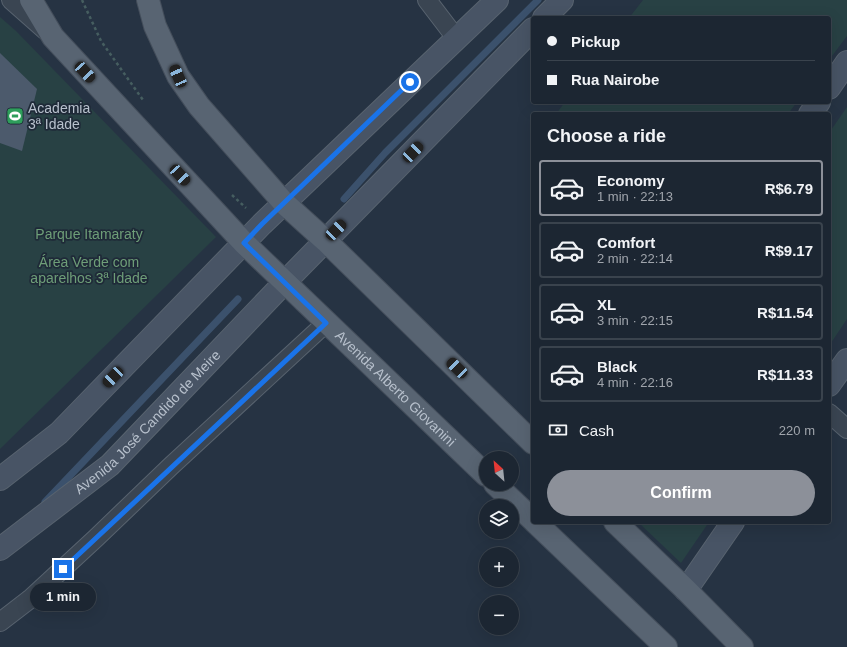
<!DOCTYPE html>
<meta charset="utf-8">
<style>
body{margin:0;font-family:Arial,sans-serif;background:#29323e;color:#f1f3f6;height:100vh;display:flex;flex-direction:column;font-size:15px;white-space:nowrap}
*{box-sizing:border-box;margin:0}
p{font-size:13px;color:#a0a5ac}
.icon{flex:none;width:22px;height:22px;fill:none;stroke:currentColor;stroke-width:2;stroke-linecap:round;stroke-linejoin:round}
.map{position:relative;flex:1;overflow:hidden}
.details{position:absolute;left:531px;top:112px;width:300px;height:412px;display:flex;flex-direction:column;background:#1c2632;border-radius:4px;box-shadow:0 4px 16px #0002,0 0 0 1px #3a434d}
.details>*{flex:none}
.guide{position:absolute;left:531px;top:16px;width:300px;height:88px;border-radius:4px;box-shadow:0 4px 16px #0002,0 0 0 1px #3a434d;display:grid;align-content:center;height:88px;padding:0 16px;background:#1c2632}
.needle{width:26px;rotate:333deg}
.fabs{position:absolute;left:479px;top:451px;display:grid;gap:8px}
.fabs a{display:grid;place-items:center;width:40px;height:40px;border-radius:50%;background:#1c2632;box-shadow:0 4px 16px #0002,0 0 0 1px #3a434d;font-size:20px}
.end{position:absolute;width:18px;height:18px;margin:-9px;border:5px solid #1a73e8;background:#fff;box-shadow:0 0 0 2px #fff}
.from{border-radius:50%}
.bubble{position:absolute;height:28px;border-radius:14px;background:#1c2632;box-shadow:0 4px 16px #0002,0 0 0 1px #3a434d;font-size:13px;font-weight:700;line-height:28px;text-align:center}
.car{position:absolute;width:12px;height:24px;margin:-12px -6px;border-radius:5px;box-shadow:0 0 3px 1px #0007;background:linear-gradient(#222 24%,#8ab4d8 0 40%,#222 0 76%,#8ab4d8 0 86%,#222 0)}
.guide b{display:flex;align-items:center;gap:14px;height:38px;font-size:15px}
.guide b+b{border-top:1px solid #3a434d}
.guide i{width:10px;height:10px;background:#f1f3f6}
ul{padding:0;list-style:none}
li{display:flex;align-items:center;gap:12px;height:56px;margin:0 8px 6px;padding:0 8px;border:2px solid #3a434d;border-radius:4px}
li div{flex:1}
li b{display:block;font-size:15px}
li em{font-style:normal;font-weight:700}
li.current{border-color:#8c9099}
li>.icon{width:36px;height:36px;stroke-width:1.5}
h2{padding:0 16px;font-size:18px;line-height:48px}
.pay{display:flex;align-items:center;gap:10px;height:44px;padding:0 16px;font-size:15px}
.pay p{margin-inline-start:auto}
.cta{display:flex;gap:8px;margin-top:auto;padding:8px 16px}
.cta a{flex:1;height:46px;border-radius:24px;background:#8c9099;color:#fff;font-size:16px;font-weight:700;line-height:46px;text-align:center}
.map>svg:first-child{display:block}
.green{fill:#284144}
.lines{fill:none;stroke-linecap:round;stroke-linejoin:round}
.stream{stroke:#3b516c;stroke-width:7}
.building{fill:#4c5a6c}
.street-casing{stroke:#58636f;stroke-width:20}
.secondary-casing{stroke:#58636f;stroke-width:24}
.primary-casing{stroke:#444e5b;stroke-width:24}
.path{stroke:#465e60;stroke-width:2.5;stroke-dasharray:3 3;stroke-linecap:butt}
.street{stroke:#3a4552;stroke-width:18}
.secondary{stroke:#485465;stroke-width:22}
.primary{stroke:#586472;stroke-width:22}
.route{stroke:#1a73e8;stroke-width:5}
.labels{text-anchor:middle;stroke-width:3.5;stroke-linejoin:round;paint-order:stroke}
.poi-label{font-size:14px;fill:#b7c0cc;stroke:#1f2a38;text-anchor:start}
.park-label{font-size:14px;fill:#6e9e78;stroke:#1f2a38}
.street-label{font-size:14px;fill:#b7c0cc;stroke:#1f2a38}
</style>
<div class="map">
<svg width="847" height="647" viewBox="0 0 847 647">
<rect width="100%" height="100%" fill="#263343"/>
<g class="green">
<path d="M 643,0 L 847,0 L 847,36 L 829,60 L 829,18 L 629,18 Z"/>
<path d="M 0,17 L 16,31 L 216,237 L 0,449 Z"/>
<path d="M 565,102 L 797,102 L 788,114 L 556,114 Z"/>
<path d="M 847,107 L 847,319 L 829,346 L 829,133 Z"/>
<path d="M 638,522 L 709,522 L 681,563 Z"/>
</g>
<g class="lines">
<g class="stream">
<path d="M 344,199 L 385,153 L 538,0"/>
<path d="M 45,502 L 238,299"/>
</g>
</g>
<path class="building" d="M 0,53 L 37,89 L 22,151 L 0,143 Z"/>
<g class="lines">
<g class="street-casing">
<g id="street">
<path d="M 11,0 L 45,30"/>
<path d="M 427,0 L 456,38"/>
<path d="M 829,413 L 847,429"/>
<path d="M 0,622 L 30,599 L 96,538 L 171,466 L 326,323"/>
</g>
</g>
<g class="secondary-casing">
<g id="secondary">
<path d="M 544,18 L 562,0"/>
<path d="M 829,88 L 847,62"/>
<path d="M 810,114 L 819,102"/>
<path d="M 829,385 L 847,360"/>
<path d="M 0,479 L 59,433 L 262,224 L 497,0"/>
<path id="s1" d="M 0,549 L 110,465 L 284,283 L 533,29"/>
<path d="M 686,590 L 733,522"/>
</g>
</g>
<g class="primary-casing">
<g id="primary">
<path id="s2" d="M 31,0 L 53,37 L 244,243 L 486,475"/>
<path d="M 148,0 L 155,26 L 178,76 L 199,106 L 284,203 L 326,241 L 533,443"/>
<path d="M 495,484 L 533,520"/>
<path d="M 535,522 L 666,647"/>
<path d="M 615,522 L 686,590 L 742,647"/>
</g>
</g>
<g class="path">
<path d="M 82,0 L 101,41 L 143,100"/>
<path d="M 232,195 L 246,208"/>
</g>
<use href="#street" class="street"/>
<use href="#secondary" class="secondary"/>
<use href="#primary" class="primary"/>
</g>
<g class="lines">
<path class="route" d="M 63,569 L 326,323 L 244,243 L 262,224 L 410,82"/>
</g>
<defs>
<g id="stadium-square" transform="scale(0.9)"><rect x="-9" y="-9" width="18" height="18" rx="4" fill="#2e9e5b" stroke="#1f2a38"/><path d="M0-5a6.5 5 0 1 0 0 10a6.5 5 0 1 0 0-10ZM-3.5-1.8h7v3.6h-7Z" fill="#fff"/></g>
</defs>
<g fill-rule="evenodd">
<use href="#stadium-square" x="15" y="116"/>
</g>
<g class="labels">
<g class="poi-label">
<text x="28" y="113">Academia<tspan x="28" dy="16">3ª Idade</tspan></text>
</g>
<g class="park-label">
<text x="89" y="239">Parque Itamaraty</text>
<text x="89" y="267">Área Verde com<tspan x="89" dy="16">aparelhos 3ª Idade</tspan></text>
</g>
<g class="street-label">
<text dy="5" stroke="none"><textPath href="#s2" startOffset="534">Avenida Alberto Giovanini</textPath></text>
<text dy="5" stroke="none"><textPath href="#s1" startOffset="195">Avenida José Candido de Meire</textPath></text>
</g>
</g>
</svg>
<div class="fabs">
<a><svg class="needle" viewBox="-14 -14 28 28"><path d="M0-13l5 13h-10z" fill="#e53935"/><path d="M0 13l5-13h-10z" fill="#a0a5ac"/></svg></a>
<a><svg class="icon" aria-label="layers" viewBox="0 0 24 24"><path d="M12 4l9 5-9 5-9-5zM3 14l9 5 9-5"/></svg></a>
<a>+</a>
<a>−</a>
</div>
<i class="end from" style="left:410px;top:82px"></i>
<i class="end" style="left:63px;top:569px"></i>
<div class="bubble" style="left:30px;top:583px;width:66px">1 min</div>
<i class="car" style="left:85px;top:72px;rotate:137deg"></i>
<i class="car" style="left:178px;top:76px;rotate:336deg"></i>
<i class="car" style="left:413px;top:152px;rotate:44deg"></i>
<i class="car" style="left:180px;top:175px;rotate:137deg"></i>
<i class="car" style="left:336px;top:230px;rotate:44deg"></i>
<i class="car" style="left:457px;top:368px;rotate:314deg"></i>
<i class="car" style="left:113px;top:377px;rotate:224deg"></i>
<div class="guide">
<b><i class="from"></i>Pickup</b>
<b><i></i>Rua Nairobe</b>
</div>
<section class="details">
<h2>Choose a ride</h2>
<ul>
<li class="current"><svg class="icon" aria-label="car" viewBox="0 0 24 24"><path d="M5 17H2v-5l4-1 3-4h7l3 4 3 1v5h-3M9 17h6M6 11h13"/><circle cx="7" cy="17" r="2"/><circle cx="17" cy="17" r="2"/></svg><div><b>Economy</b><p>1 min · 22:13</p></div><em>R$6.79</em></li>
<li><svg class="icon" aria-label="car" viewBox="0 0 24 24"><path d="M5 17H2v-5l4-1 3-4h7l3 4 3 1v5h-3M9 17h6M6 11h13"/><circle cx="7" cy="17" r="2"/><circle cx="17" cy="17" r="2"/></svg><div><b>Comfort</b><p>2 min · 22:14</p></div><em>R$9.17</em></li>
<li><svg class="icon" aria-label="car" viewBox="0 0 24 24"><path d="M5 17H2v-5l4-1 3-4h7l3 4 3 1v5h-3M9 17h6M6 11h13"/><circle cx="7" cy="17" r="2"/><circle cx="17" cy="17" r="2"/></svg><div><b>XL</b><p>3 min · 22:15</p></div><em>R$11.54</em></li>
<li><svg class="icon" aria-label="car" viewBox="0 0 24 24"><path d="M5 17H2v-5l4-1 3-4h7l3 4 3 1v5h-3M9 17h6M6 11h13"/><circle cx="7" cy="17" r="2"/><circle cx="17" cy="17" r="2"/></svg><div><b>Black</b><p>4 min · 22:16</p></div><em>R$11.33</em></li>
</ul>
<div class="pay"><svg class="icon" aria-label="cash" viewBox="0 0 24 24"><path d="M3 7h18v10H3z"/><circle cx="12" cy="12" r="2"/></svg>Cash<p>220 m</p></div>
<div class="cta"><a>Confirm</a></div>
</section>
</div>
